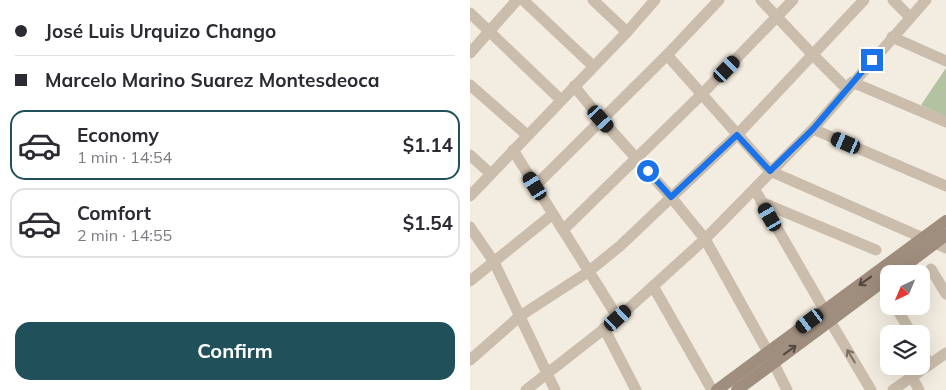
<!DOCTYPE html>
<meta charset="utf-8">
<style>
body{margin:0;font-family:Mulish,sans-serif;background:#f2f2f3;color:#2b2b33;height:100vh;display:flex;flex-direction:column;font-size:19px;white-space:nowrap}
*{box-sizing:border-box;margin:0}
p{font-size:16px;color:#7c7c81}
.icon{flex:none;width:28px;height:28px;fill:none;stroke:currentColor;stroke-width:2;stroke-linecap:round;stroke-linejoin:round}
.map{position:relative;flex:1;overflow:hidden}
.drawer{display:flex;flex-direction:column;background:#fff;width:470px}
.drawer>*{flex:none}
.top-card{display:grid;align-content:center;height:110px;padding:0 15px;background:#fff}
.needle{width:32px;rotate:224deg}
.fabs{position:absolute;left:410px;top:265px;display:grid;gap:10px}
.fabs a{display:grid;place-items:center;width:50px;height:50px;border-radius:10px;background:#fff;box-shadow:0 5px 20px #0002;font-size:25px}
.end{position:absolute;width:22px;height:22px;margin:-11px;border:6px solid #1a73e8;background:#fff;box-shadow:0 0 0 2px #fff}
.from{border-radius:50%}
.car{position:absolute;width:15px;height:30px;margin:-15px -8px;border-radius:6px;box-shadow:0 0 4px 1px #0007;background:linear-gradient(#222 24%,#8ab4d8 0 40%,#222 0 76%,#8ab4d8 0 86%,#222 0)}
.top-card b{display:flex;align-items:center;gap:18px;height:48px;font-size:19px}
.top-card b+b{border-top:1px solid #e1e1e2}
.top-card i{width:12px;height:12px;background:#2b2b33}
ul{padding:0;list-style:none}
li{display:flex;align-items:center;gap:15px;height:70px;margin:0 10px 8px;padding:0 5px;border:2px solid #e1e1e2;border-radius:15px}
li div{flex:1}
li b{display:block;font-size:19px}
li em{font-style:normal;font-weight:700}
li.current{border-color:#20515b}
li>.icon{width:45px;height:45px;stroke-width:1.5}
.button{display:flex;gap:10px;margin-top:auto;padding:10px 15px}
.button a{flex:1;height:58px;border-radius:15px;background:#20515b;color:#fff;font-size:20px;font-weight:700;line-height:58px;text-align:center}
main{display:flex;flex:1;min-height:0}
.map>svg:first-child{display:block}
.green{fill:#b3c2a0}
.lines{fill:none;stroke-linecap:round;stroke-linejoin:round}
.street{stroke:#cbbdac;stroke-width:11}
.secondary{stroke:#9f8d7d;stroke-width:12}
.oneway{stroke:#524840}
.oneway2{stroke:#7b7065}
.route{stroke:#1a73e8;stroke-width:6}
</style>
<main>
<section class="drawer">
<div class="top-card">
<b><i class="from"></i>José Luis Urquizo Chango</b>
<b><i></i>Marcelo Marino Suarez Montesdeoca</b>
</div>
<ul>
<li class="current"><svg class="icon" aria-label="car" viewBox="0 0 24 24"><path d="M5 17H2v-5l4-1 3-4h7l3 4 3 1v5h-3M9 17h6M6 11h13"/><circle cx="7" cy="17" r="2"/><circle cx="17" cy="17" r="2"/></svg><div><b>Economy</b><p>1 min · 14:54</p></div><em>$1.14</em></li>
<li><svg class="icon" aria-label="car" viewBox="0 0 24 24"><path d="M5 17H2v-5l4-1 3-4h7l3 4 3 1v5h-3M9 17h6M6 11h13"/><circle cx="7" cy="17" r="2"/><circle cx="17" cy="17" r="2"/></svg><div><b>Comfort</b><p>2 min · 14:55</p></div><em>$1.54</em></li>
</ul>
<div class="button"><a>Confirm</a></div>
</section>
<div class="map">
<svg width="476" height="390" viewBox="0 0 476 390">
<rect width="100%" height="100%" fill="#f3ece0"/>
<path class="green" d="M 476,68 L 476,117 L 451,105 Z"/>
<g class="lines">
<g class="street">
<path d="M 53,0 L 123,66"/>
<path d="M 123,0 L 157,32"/>
<path d="M 291,0 L 342,54 L 377,89"/>
<path d="M 423,0 L 440,17"/>
<path d="M 0,13 L 91,100"/>
<path d="M 422,37 L 476,61"/>
<path d="M 0,53 L 47,0"/>
<path d="M 197,55 L 300,171 L 476,248"/>
<path d="M 382,82 L 476,122"/>
<path d="M 0,85 L 57,135"/>
<path d="M 104,86 L 131,119 L 201,197 L 235,239 L 298,352"/>
<path d="M 343,129 L 476,186"/>
<path d="M 43,150 L 148,318"/>
<path d="M 0,155 L 21,174"/>
<path d="M 65,186 L 197,55 L 249,0"/>
<path d="M 285,190 L 355,311"/>
<path d="M 0,196 L 157,32 L 185,0"/>
<path d="M 291,202 L 406,250"/>
<path d="M 0,227 L 24,262 L 85,390"/>
<path d="M 93,230 L 232,94 L 323,0"/>
<path d="M 461,269 L 476,294"/>
<path d="M 0,281 L 83,214"/>
<path d="M 411,283 L 419,296"/>
<path d="M 183,286 L 242,390"/>
<path d="M 425,306 L 442,334"/>
<path d="M 360,321 L 401,390"/>
<path d="M 134,328 L 166,390"/>
<path d="M 451,350 L 460,364"/>
<path d="M 0,360 L 50,316 L 118,272 L 150,246 L 267,135 L 394,0"/>
<path d="M 303,362 L 317,390"/>
<path d="M 442,377 L 449,390"/>
<path d="M 56,390 L 148,318 L 235,239 L 343,129 L 456,0"/>
<path d="M 423,390 L 476,353"/>
</g>
<g class="secondary">
<path d="M 424,274 L 476,235"/>
<path d="M 247,390 L 476,221"/>
<path d="M 267,390 L 419,277"/>
</g>
</g>
<defs><path id="oneway-shaft" d="M-6 0H5M1.5-3L5.5 0L1.5 3" fill="none" stroke-width="1.6" stroke-linecap="round" stroke-linejoin="round" transform="scale(1.25)"/></defs>
<g class="oneway">
<use href="#oneway-shaft" transform="translate(395 281) rotate(144)"/>
<use href="#oneway-shaft" transform="translate(320 350) rotate(-36)"/>
</g>
<use class="oneway2" href="#oneway-shaft" transform="translate(381 356) rotate(-121)"/>
<g class="lines">
<path class="route" d="M 178,171 L 201,197 L 267,135 L 300,171 L 343,129 L 402,60"/>
</g>
</svg>
<div class="fabs">
<a><svg class="needle" viewBox="-14 -14 28 28"><path d="M0-13l5 13h-10z" fill="#e53935"/><path d="M0 13l5-13h-10z" fill="#7c7c81"/></svg></a>
<a><svg class="icon" aria-label="layers" viewBox="0 0 24 24"><path d="M12 4l9 5-9 5-9-5zM3 14l9 5 9-5"/></svg></a>
</div>
<i class="end from" style="left:178px;top:171px"></i>
<i class="end" style="left:402px;top:60px"></i>
<i class="car" style="left:257px;top:69px;rotate:44deg"></i>
<i class="car" style="left:131px;top:119px;rotate:138deg"></i>
<i class="car" style="left:376px;top:143px;rotate:293deg"></i>
<i class="car" style="left:65px;top:186px;rotate:328deg"></i>
<i class="car" style="left:300px;top:217px;rotate:330deg"></i>
<i class="car" style="left:148px;top:318px;rotate:48deg"></i>
<i class="car" style="left:340px;top:321px;rotate:234deg"></i>
</div>
</main>
